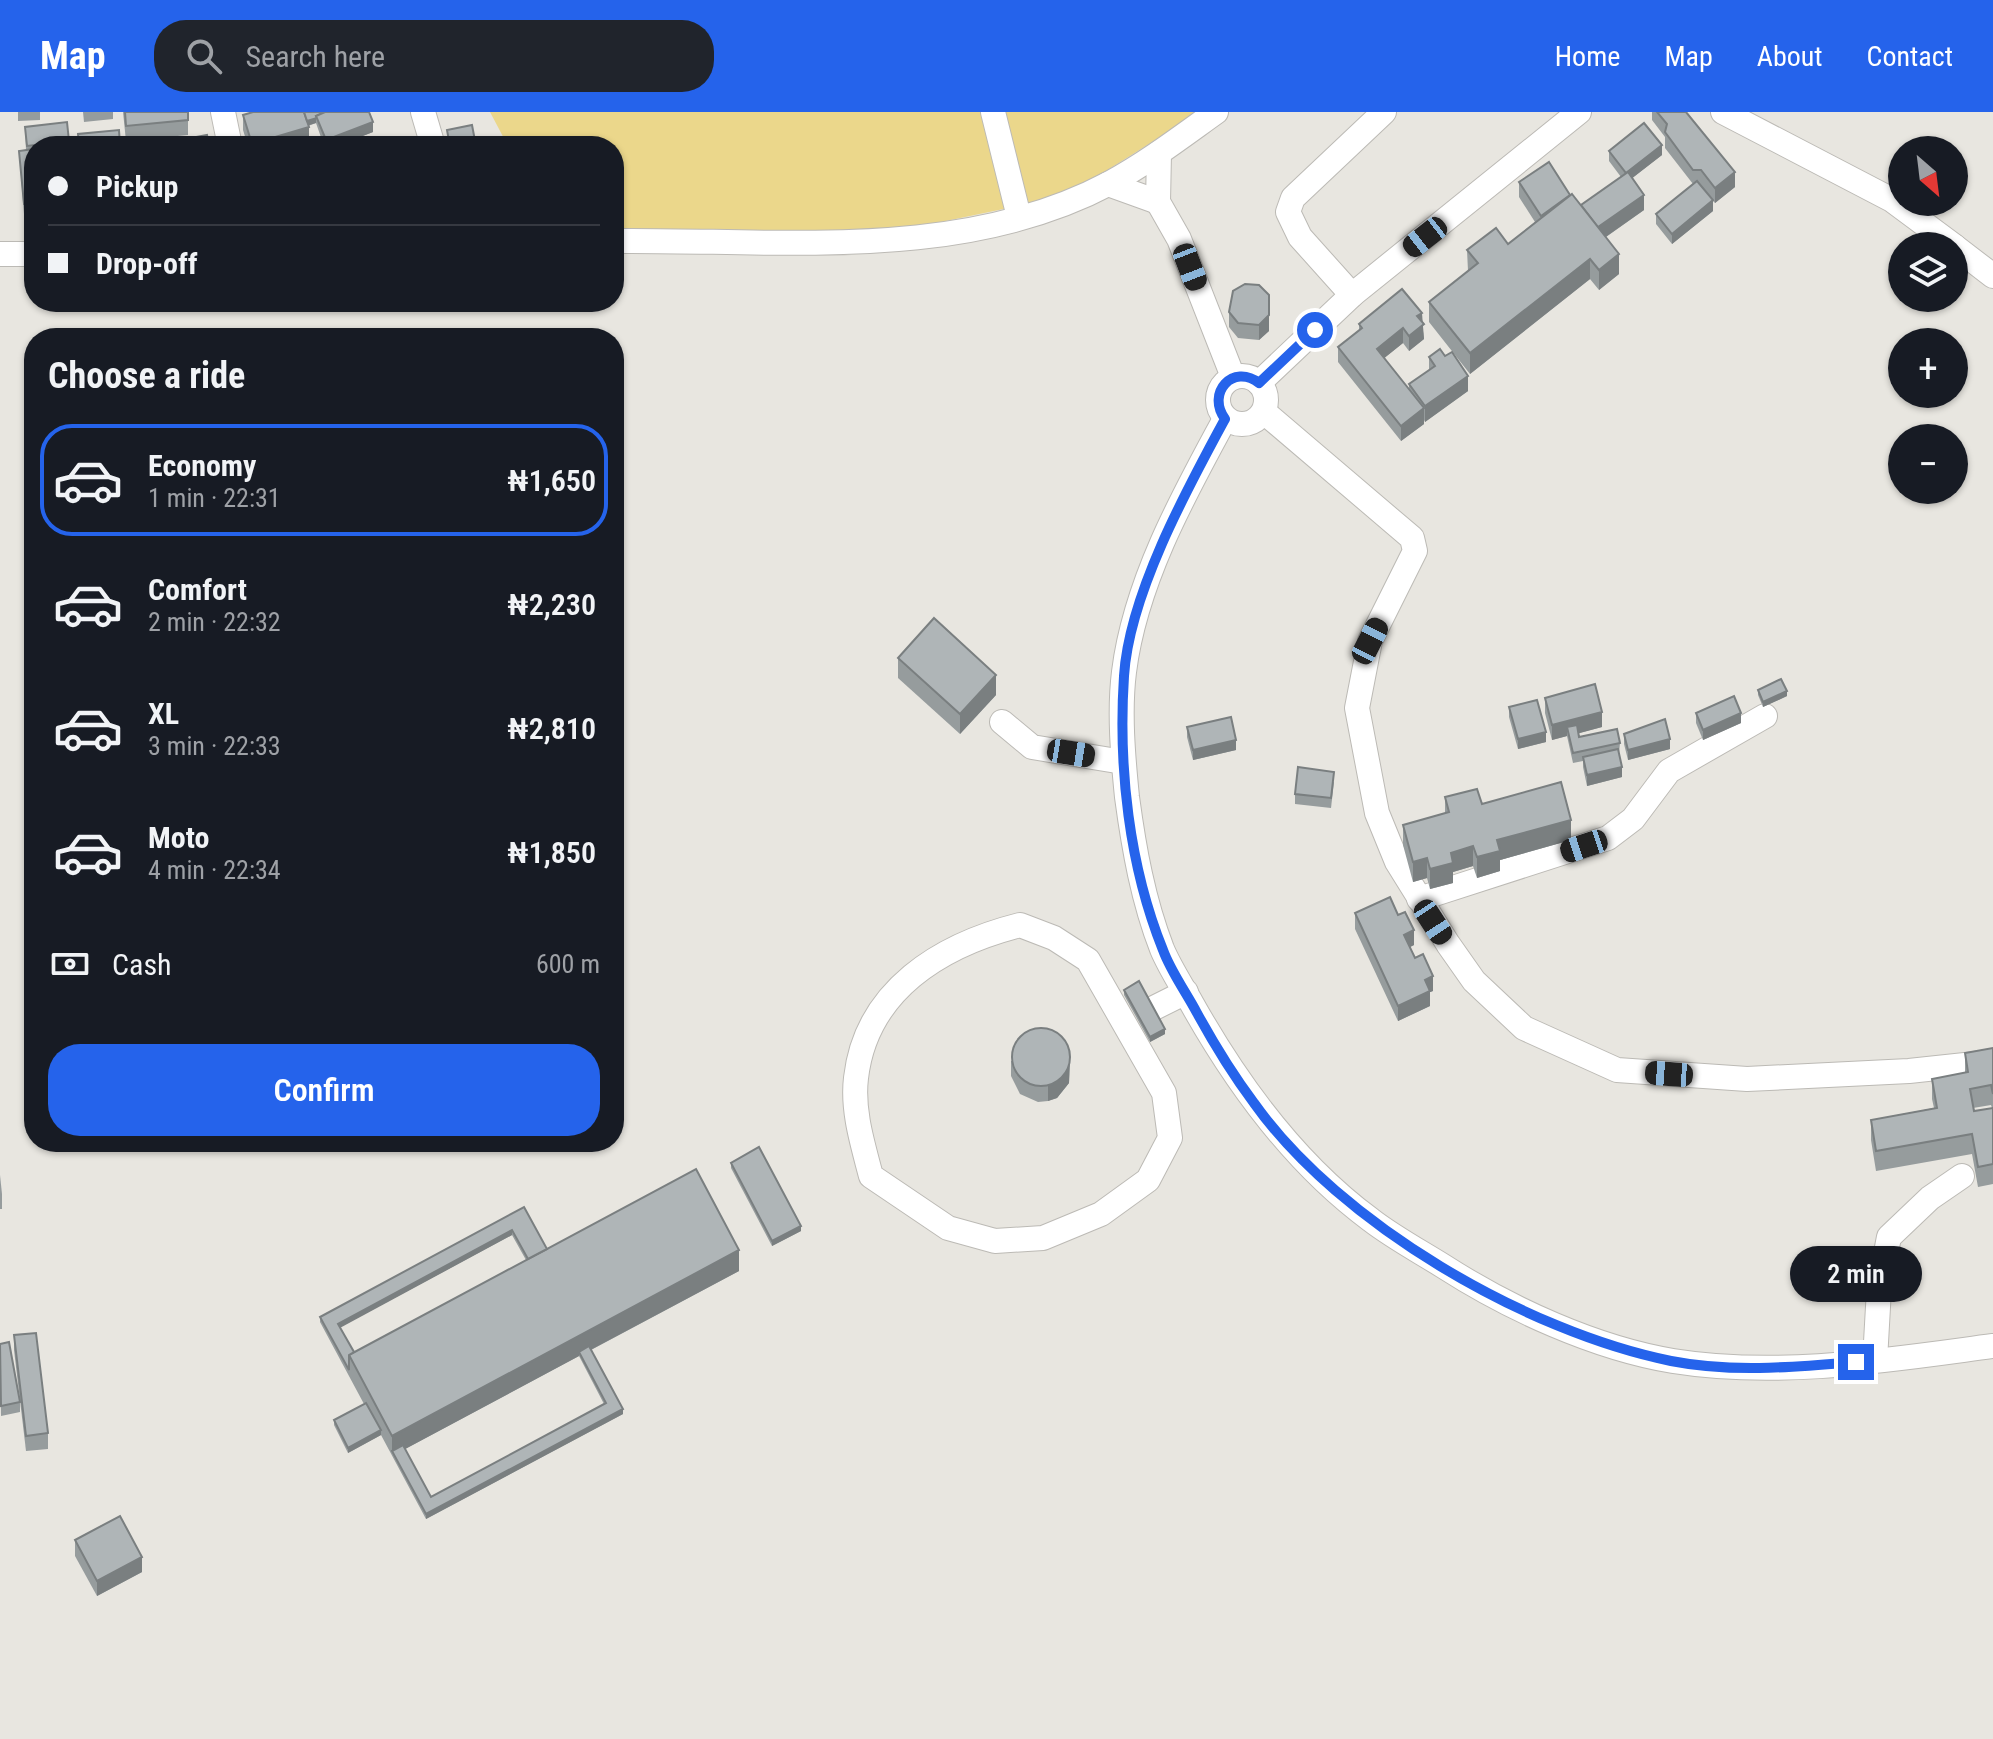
<!DOCTYPE html>
<meta charset="utf-8">
<style>
body{margin:0;font-family:"Roboto Condensed",sans-serif;background:#20242c;color:#f1f3f6;height:100vh;display:flex;flex-direction:column;font-size:30px;white-space:nowrap}
*{box-sizing:border-box;margin:0}
p{font-size:26px;color:#9ea1a6}
.icon{flex:none;width:44px;height:44px;fill:none;stroke:currentColor;stroke-width:2;stroke-linecap:round;stroke-linejoin:round}
.map{position:relative;flex:1;overflow:hidden}
.details{position:absolute;left:24px;top:216px;width:600px;height:824px;display:flex;flex-direction:column;background:#171b24;border-radius:32px;box-shadow:0 2px 6px #0004}
.details>*{flex:none}
.hud{position:absolute;left:24px;top:24px;width:600px;height:176px;border-radius:32px;box-shadow:0 2px 6px #0004;display:grid;align-content:center;height:176px;padding:0 24px;background:#171b24}
.needle{width:52px;rotate:152deg}
.controls{position:absolute;left:1888px;top:24px;display:grid;gap:16px}
.controls a{display:grid;place-items:center;width:80px;height:80px;border-radius:50%;background:#171b24;box-shadow:0 2px 6px #0004;font-size:40px}
.end{position:absolute;width:36px;height:36px;margin:-18px;border:10px solid #2563eb;background:#fff;box-shadow:0 0 0 4px #fff}
.from{border-radius:50%}
.bubble{position:absolute;height:56px;border-radius:28px;background:#171b24;box-shadow:0 2px 6px #0004;font-size:26px;font-weight:600;line-height:56px;text-align:center}
.car{position:absolute;width:24px;height:48px;margin:-24px -12px;border-radius:10px;box-shadow:0 0 6px 2px #0007;background:linear-gradient(#222 24%,#8ab4d8 0 40%,#222 0 76%,#8ab4d8 0 86%,#222 0)}
.hud b{display:flex;align-items:center;gap:28px;height:76px;font-size:30px}
.hud b+b{border-top:2px solid #363941}
.hud i{width:20px;height:20px;background:#f1f3f6}
ul{padding:0;list-style:none}
li{display:flex;align-items:center;gap:24px;height:112px;margin:0 16px 12px;padding:0 8px;border:4px solid transparent;border-radius:32px}
li div{flex:1}
li b{display:block;font-size:30px}
li em{font-style:normal;font-weight:600}
li.selected{border-color:#2563eb}
li>.icon{width:72px;height:72px;stroke-width:1.5}
h2{padding:0 24px;font-size:36px;line-height:96px}
.pay{display:flex;align-items:center;gap:20px;height:88px;padding:0 24px;font-size:30px}
.pay p{margin-inline-start:auto}
.cta{display:flex;gap:16px;margin-top:auto;padding:16px 24px}
.cta a{flex:1;height:92px;border-radius:32px;background:#2563eb;color:#fff;font-size:32px;font-weight:600;line-height:92px;text-align:center}
header{display:flex;align-items:center;gap:48px;box-sizing:border-box;height:112px;padding:0 40px;background:#2563eb;color:#fff}
header strong{font-size:38px}
nav{display:flex;gap:44px;margin-inline-start:auto;font-size:28px}
.search{width:560px;height:72px;background:#20242c;display:flex;align-items:center;gap:20px;box-sizing:border-box;padding:0 28px;border-radius:32px;color:#9ea1a6;font-size:30px}
.map>svg:first-child{display:block}
.green{fill:#ebd78b}
.lines{fill:none;stroke-linecap:round;stroke-linejoin:round}
.minor-casing{stroke:#bcbab5;stroke-width:26}
.minor{stroke:#fff;stroke-width:24}
.wall{fill:#969c9d;fill-rule:evenodd}
.shaded-wall{fill:#7a7f80}
.building{fill:#afb5b7;stroke:#7a7f80;stroke-width:2}
.route{stroke:#2563eb;stroke-width:10}
</style>
<header>
<strong>Map</strong>
<div class="search"><svg class="icon" aria-label="search" viewBox="0 0 24 24"><circle cx="10" cy="10" r="6"/><path d="M15 15l6 6"/></svg>Search here</div>
<nav><a>Home</a><a>Map</a><a>About</a><a>Contact</a></nav>
</header>
<div class="map">
<svg width="1993" height="1627" viewBox="0 0 1993 1627">
<rect width="100%" height="100%" fill="#e8e6e0"/>
<path class="green" d="M 490,0 L 1200,0 L 1066,84 L 912,116 L 614,126 L 614,34 L 508,34 Z"/>
<g class="lines">
<g class="minor-casing">
<g id="minor">
<path d="M 223,0 L 230,34"/>
<path d="M 423,0 L 433,34"/>
<path d="M 993,0 L 1019,105"/>
<path d="M 1723,0 L 1892,88 L 1954,134"/>
<path d="M 1159,41 L 1158,90 L 1179,127 L 1233,265"/>
<path d="M 1108,72 L 1158,90"/>
<path d="M 614,129 C 777,127 960,151 1110,71 C 1147,51 1181,25 1216,0"/>
<path d="M 1954,134 L 1993,164"/>
<path d="M 0,142 L 34,142"/>
<path d="M 1352,183 L 1300,125 L 1288,100 L 1293,86 L 1384,0"/>
<circle cx="1242" cy="288" r="24"/>
<path d="M 1259,271 L 1352,183 L 1579,0"/>
<path d="M 1264,300 L 1412,426 L 1415,439 L 1370,529 L 1357,596 L 1377,701 L 1397,750 L 1448,832 L 1474,869 L 1524,916 L 1617,958 L 1747,967 L 1909,959 L 1993,950"/>
<path d="M 1225,307 C 1183,384 1135,471 1124,560 C 1119,600 1123,645 1127,685 C 1134,737 1143,788 1162,837 C 1170,856 1182,874 1192,892 C 1238,974 1295,1052 1371,1108 C 1393,1125 1419,1139 1443,1154 C 1510,1197 1595,1236 1673,1249 C 1779,1266 1888,1248 1993,1234"/>
<path d="M 1002,610 L 1032,635 L 1123,650"/>
<path d="M 1419,787 L 1608,726 L 1633,707 L 1669,659 L 1765,604"/>
<path d="M 1020,813 L 1054,826 L 1088,848 L 1164,981 L 1170,1026 L 1148,1068 L 1101,1102 L 1043,1126 L 995,1129 L 948,1116 L 871,1064 C 863,1033 852,999 856,966 C 866,878 941,833 1020,813 Z"/>
<path d="M 1152,897 L 1186,880"/>
<path d="M 1875,1248 L 1879,1177 L 1889,1125 L 1930,1086 L 1962,1064"/>
</g>
</g>
<use href="#minor" class="minor"/>
</g>
<g class="wall">
<path d="M 18,0 L 40,0 L 40,8 L 18,9 Z"/>
<path d="M 83,0 L 113,0 L 113,7 L 84,10 Z"/>
<path d="M 123,0 L 188,0 L 188,23 L 126,29 Z"/>
<path d="M 369,0 L 373,20 L 337,34 L 324,34 L 316,11 L 308,14 L 308,30 L 310,34 L 248,34 L 243,18 L 243,3 Z"/>
<path d="M 1652,0 L 1686,0 L 1735,75 L 1715,91 L 1713,89 L 1713,99 L 1672,132 L 1656,112 L 1656,102 L 1693,72 L 1665,36 L 1665,25 L 1652,8 Z"/>
<path d="M 25,15 L 69,29 L 69,34 L 34,34 L 34,101 L 24,102 L 19,39 L 26,38 Z"/>
<path d="M 1609,39 L 1662,43 L 1632,66 L 1644,98 L 1606,125 L 1619,162 L 1599,178 L 1590,167 L 1470,262 L 1429,210 L 1429,190 L 1468,159 L 1467,138 L 1508,132 L 1535,110 L 1519,85 L 1519,70 L 1570,83 L 1581,94 L 1621,65 L 1609,49 Z"/>
<path d="M 1233,179 L 1269,219 L 1259,228 L 1238,226 L 1229,215 L 1229,200 Z"/>
<path d="M 1422,210 L 1424,227 L 1409,239 L 1403,231 L 1384,246 L 1409,278 L 1409,272 L 1429,258 L 1429,245 L 1468,279 L 1425,310 L 1424,308 L 1424,312 L 1401,329 L 1338,250 L 1338,235 L 1359,218 L 1359,212 Z"/>
<path d="M 898,546 L 996,583 L 960,622 L 898,566 Z"/>
<path d="M 1758,578 L 1787,584 L 1763,595 L 1758,583 Z"/>
<path d="M 1545,586 L 1602,615 L 1579,621 L 1579,625 L 1620,631 L 1619,641 L 1622,665 L 1587,674 L 1583,655 L 1583,649 L 1573,651 L 1567,624 L 1552,628 L 1545,601 Z"/>
<path d="M 1509,595 L 1546,630 L 1518,637 L 1509,605 Z"/>
<path d="M 1696,601 L 1741,611 L 1703,628 L 1696,611 Z"/>
<path d="M 1187,615 L 1236,638 L 1193,648 L 1187,625 Z"/>
<path d="M 1624,622 L 1670,637 L 1628,648 L 1624,632 Z"/>
<path d="M 1334,670 L 1331,696 L 1295,692 L 1295,682 Z"/>
<path d="M 1445,685 L 1482,692 L 1571,728 L 1500,748 L 1500,759 L 1477,766 L 1473,754 L 1453,760 L 1453,771 L 1430,777 L 1427,766 L 1413,770 L 1403,733 L 1403,713 L 1445,701 Z"/>
<path d="M 1355,801 L 1414,833 L 1410,835 L 1433,879 L 1430,880 L 1430,894 L 1398,909 L 1355,817 Z"/>
<path d="M 1124,878 L 1165,922 L 1150,930 L 1124,883 Z"/>
<path d="M 1993,936 L 1993,1072 L 1978,1075 L 1972,1042 L 1876,1059 L 1871,1028 L 1871,1008 L 1934,996 L 1932,987 L 1932,967 L 1965,961 L 1965,941 ZM 1991,993 L 1992,996 L 1974,999 L 1973,996 Z"/>
<path d="M 1011,949 L 1070,952 L 1069,971 L 1057,986 L 1048,989 L 1038,990 L 1020,982 L 1011,964 Z"/>
<path d="M 731,1051 L 801,1119 L 772,1134 L 731,1056 Z"/>
<path d="M 0,1063 L 2,1082 L 2,1097 L 0,1097 Z"/>
<path d="M 524,1095 L 547,1137 L 739,1159 L 591,1238 L 623,1302 L 426,1407 L 381,1323 L 348,1341 L 334,1313 L 334,1308 L 364,1292 L 320,1210 L 320,1205 ZM 512,1123 L 526,1148 L 354,1240 L 340,1215 ZM 579,1244 L 604,1292 L 431,1385 L 405,1337 Z"/>
<path d="M 14,1223 L 48,1321 L 48,1337 L 26,1339 L 14,1238 Z"/>
<path d="M 0,1232 L 20,1290 L 20,1300 L 1,1304 Z"/>
<path d="M 75,1428 L 142,1460 L 97,1484 L 75,1444 Z"/>
</g>
<g class="shaded-wall">
<path d="M 316,6 L 316,11 L 306,14 L 306,9 Z"/>
<path d="M 373,10 L 373,20 L 337,34 L 326,34 L 326,28 Z"/>
<path d="M 309,15 L 309,30 L 295,34 L 252,34 L 252,32 Z"/>
<path d="M 1662,33 L 1662,43 L 1626,71 L 1626,61 Z"/>
<path d="M 1735,60 L 1735,75 L 1715,91 L 1715,76 Z"/>
<path d="M 1644,83 L 1644,98 L 1597,131 L 1597,116 Z"/>
<path d="M 1713,88 L 1713,99 L 1672,132 L 1672,122 Z"/>
<path d="M 1619,142 L 1619,162 L 1599,178 L 1599,158 Z"/>
<path d="M 1590,147 L 1590,167 L 1470,262 L 1470,241 Z"/>
<path d="M 1269,198 L 1269,219 L 1259,228 L 1259,213 Z"/>
<path d="M 1422,201 L 1424,227 L 1409,239 L 1409,224 L 1417,204 Z"/>
<path d="M 1403,216 L 1403,231 L 1377,252 L 1377,237 Z"/>
<path d="M 1468,264 L 1468,279 L 1425,310 L 1425,294 Z"/>
<path d="M 1424,296 L 1424,312 L 1401,329 L 1401,314 Z"/>
<path d="M 996,563 L 996,583 L 960,622 L 960,602 Z"/>
<path d="M 1787,579 L 1787,584 L 1763,595 L 1763,590 Z"/>
<path d="M 1602,600 L 1602,615 L 1569,624 L 1567,615 L 1567,624 L 1552,628 L 1552,613 Z"/>
<path d="M 1741,601 L 1741,611 L 1703,628 L 1703,618 Z"/>
<path d="M 1546,620 L 1546,630 L 1518,637 L 1518,627 Z"/>
<path d="M 1670,627 L 1670,637 L 1628,648 L 1628,638 Z"/>
<path d="M 1236,628 L 1236,638 L 1193,648 L 1193,638 Z"/>
<path d="M 1622,655 L 1622,665 L 1587,674 L 1587,663 Z"/>
<path d="M 1571,708 L 1571,728 L 1500,748 L 1500,759 L 1477,766 L 1477,745 L 1497,728 Z"/>
<path d="M 1473,734 L 1473,754 L 1453,760 L 1453,771 L 1430,777 L 1430,757 L 1451,741 Z"/>
<path d="M 1427,746 L 1427,766 L 1413,770 L 1413,750 Z"/>
<path d="M 1414,818 L 1414,833 L 1404,838 L 1404,823 Z"/>
<path d="M 1433,864 L 1433,879 L 1430,880 L 1430,894 L 1398,909 L 1398,894 L 1425,868 Z"/>
<path d="M 1165,917 L 1165,922 L 1150,930 L 1150,925 Z"/>
<path d="M 1070,937 L 1069,971 L 1057,986 L 1048,989 L 1048,974 Z"/>
<path d="M 801,1114 L 801,1119 L 772,1134 L 772,1129 Z"/>
<path d="M 512,1118 L 512,1123 L 338,1217 L 338,1212 Z"/>
<path d="M 739,1138 L 739,1159 L 581,1243 L 579,1240 L 579,1244 L 394,1343 L 392,1339 L 392,1324 Z"/>
<path d="M 623,1297 L 623,1302 L 426,1407 L 426,1402 Z"/>
<path d="M 381,1318 L 381,1323 L 348,1341 L 348,1336 Z"/>
<path d="M 142,1445 L 142,1460 L 97,1484 L 97,1469 Z"/>
</g>
<g class="building">
<path d="M 125,0 L 188,0 L 188,8 L 126,14 Z"/>
<path d="M 253,0 L 304,0 L 309,15 L 252,32 L 243,3 Z"/>
<path d="M 304,0 L 325,0 L 316,4 L 317,6 L 307,9 Z"/>
<path d="M 325,0 L 369,0 L 373,10 L 326,28 L 316,4 Z"/>
<path d="M 1657,0 L 1686,0 L 1735,60 L 1715,76 L 1701,58 L 1693,58 L 1665,20 L 1667,12 Z"/>
<path d="M 67,10 L 69,29 L 27,34 L 25,15 Z"/>
<path d="M 1644,11 L 1662,33 L 1626,61 L 1609,39 Z"/>
<path d="M 472,13 L 476,34 L 450,34 L 447,18 Z"/>
<path d="M 119,18 L 120,34 L 79,34 L 78,22 Z"/>
<path d="M 207,23 L 209,34 L 176,34 L 175,29 Z"/>
<path d="M 578,26 L 578,34 L 558,34 L 557,28 Z"/>
<path d="M 548,28 L 548,34 L 521,34 L 520,29 Z"/>
<path d="M 308,29 L 310,34 L 292,34 Z"/>
<path d="M 34,37 L 34,91 L 24,92 L 19,39 Z"/>
<path d="M 1549,50 L 1570,83 L 1541,104 L 1519,70 Z"/>
<path d="M 1628,60 L 1644,83 L 1598,115 L 1581,93 Z"/>
<path d="M 1697,69 L 1713,88 L 1672,122 L 1656,102 Z"/>
<path d="M 1572,82 L 1619,142 L 1599,158 L 1590,147 L 1470,241 L 1429,190 L 1478,151 L 1467,138 L 1496,116 L 1508,132 Z"/>
<path d="M 1245,172 L 1259,173 L 1269,183 L 1269,203 L 1259,213 L 1238,211 L 1229,200 L 1233,179 Z"/>
<path d="M 1402,177 L 1422,201 L 1417,204 L 1424,212 L 1409,224 L 1403,216 L 1377,237 L 1424,296 L 1401,314 L 1338,235 L 1362,216 L 1359,212 Z"/>
<path d="M 1440,237 L 1445,244 L 1452,240 L 1468,264 L 1425,294 L 1409,272 L 1435,254 L 1429,245 Z"/>
<path d="M 934,506 L 996,563 L 960,602 L 898,546 Z"/>
<path d="M 1781,567 L 1787,579 L 1763,590 L 1758,578 Z"/>
<path d="M 1595,572 L 1602,600 L 1552,613 L 1545,586 Z"/>
<path d="M 1734,584 L 1741,601 L 1703,618 L 1696,601 Z"/>
<path d="M 1537,588 L 1546,620 L 1518,627 L 1509,595 Z"/>
<path d="M 1231,605 L 1236,628 L 1193,638 L 1187,615 Z"/>
<path d="M 1665,607 L 1670,627 L 1628,638 L 1624,622 Z"/>
<path d="M 1577,613 L 1579,625 L 1617,617 L 1620,631 L 1573,641 L 1567,615 Z"/>
<path d="M 1618,637 L 1622,655 L 1587,663 L 1583,645 Z"/>
<path d="M 1298,655 L 1334,660 L 1331,686 L 1295,682 Z"/>
<path d="M 1561,670 L 1571,708 L 1497,728 L 1500,739 L 1477,745 L 1473,734 L 1451,741 L 1453,751 L 1430,757 L 1427,746 L 1413,750 L 1403,713 L 1449,700 L 1445,685 L 1477,677 L 1482,692 Z"/>
<path d="M 1390,785 L 1398,803 L 1405,800 L 1414,818 L 1404,823 L 1415,846 L 1423,842 L 1433,864 L 1425,868 L 1430,879 L 1398,894 L 1355,801 Z"/>
<path d="M 1139,869 L 1165,917 L 1150,925 L 1124,878 Z"/>
<circle cx="1041" cy="945" r="29"/>
<path d="M 1993,936 L 1993,982 L 1991,973 L 1970,977 L 1974,999 L 1993,996 L 1993,1052 L 1978,1055 L 1972,1022 L 1876,1039 L 1871,1008 L 1937,996 L 1932,967 L 1968,960 L 1965,941 Z"/>
<path d="M 759,1035 L 801,1114 L 772,1129 L 731,1051 Z"/>
<path d="M 696,1057 L 739,1138 L 392,1324 L 349,1243 Z"/>
<path d="M 524,1095 L 547,1137 L 528,1147 L 512,1118 L 338,1212 L 354,1240 L 349,1243 L 349,1258 L 320,1205 Z"/>
<path d="M 36,1221 L 48,1321 L 26,1324 L 14,1223 Z"/>
<path d="M 9,1230 L 20,1290 L 1,1294 L 0,1232 Z"/>
<path d="M 589,1234 L 623,1297 L 426,1402 L 392,1339 L 403,1333 L 431,1385 L 606,1291 L 579,1240 Z"/>
<path d="M 366,1291 L 381,1318 L 348,1336 L 334,1308 Z"/>
<path d="M 120,1404 L 142,1445 L 97,1469 L 75,1428 Z"/>
</g>
<g class="lines">
<path class="route" d="M 1315,218 L 1259,271 C 1233,251 1206,281 1225,307 C 1187,377 1129,483 1124,564 C 1118,655 1129,754 1163,838 C 1171,860 1186,880 1197,901 C 1214,932 1233,963 1254,991 C 1340,1112 1527,1220 1671,1249 C 1732,1261 1795,1255 1856,1250"/>
</g>
</svg>
<div class="controls">
<a><svg class="needle" viewBox="-14 -14 28 28"><path d="M0-13l5 13h-10z" fill="#e53935"/><path d="M0 13l5-13h-10z" fill="#9ea1a6"/></svg></a>
<a><svg class="icon" aria-label="layers" viewBox="0 0 24 24"><path d="M12 4l9 5-9 5-9-5zM3 14l9 5 9-5"/></svg></a>
<a>+</a>
<a>−</a>
</div>
<i class="end from" style="left:1315px;top:218px"></i>
<i class="end" style="left:1856px;top:1250px"></i>
<div class="bubble" style="left:1790px;top:1134px;width:132px">2 min</div>
<i class="car" style="left:1425px;top:125px;rotate:232deg"></i>
<i class="car" style="left:1190px;top:155px;rotate:159deg"></i>
<i class="car" style="left:1370px;top:529px;rotate:27deg"></i>
<i class="car" style="left:1071px;top:641px;rotate:99deg"></i>
<i class="car" style="left:1584px;top:734px;rotate:252deg"></i>
<i class="car" style="left:1433px;top:810px;rotate:147deg"></i>
<i class="car" style="left:1669px;top:962px;rotate:274deg"></i>
<div class="hud">
<b><i class="from"></i>Pickup</b>
<b><i></i>Drop-off</b>
</div>
<section class="details">
<h2>Choose a ride</h2>
<ul>
<li class="selected"><svg class="icon" aria-label="car" viewBox="0 0 24 24"><path d="M5 17H2v-5l4-1 3-4h7l3 4 3 1v5h-3M9 17h6M6 11h13"/><circle cx="7" cy="17" r="2"/><circle cx="17" cy="17" r="2"/></svg><div><b>Economy</b><p>1 min · 22:31</p></div><em>₦1,650</em></li>
<li><svg class="icon" aria-label="car" viewBox="0 0 24 24"><path d="M5 17H2v-5l4-1 3-4h7l3 4 3 1v5h-3M9 17h6M6 11h13"/><circle cx="7" cy="17" r="2"/><circle cx="17" cy="17" r="2"/></svg><div><b>Comfort</b><p>2 min · 22:32</p></div><em>₦2,230</em></li>
<li><svg class="icon" aria-label="car" viewBox="0 0 24 24"><path d="M5 17H2v-5l4-1 3-4h7l3 4 3 1v5h-3M9 17h6M6 11h13"/><circle cx="7" cy="17" r="2"/><circle cx="17" cy="17" r="2"/></svg><div><b>XL</b><p>3 min · 22:33</p></div><em>₦2,810</em></li>
<li><svg class="icon" aria-label="car" viewBox="0 0 24 24"><path d="M5 17H2v-5l4-1 3-4h7l3 4 3 1v5h-3M9 17h6M6 11h13"/><circle cx="7" cy="17" r="2"/><circle cx="17" cy="17" r="2"/></svg><div><b>Moto</b><p>4 min · 22:34</p></div><em>₦1,850</em></li>
</ul>
<div class="pay"><svg class="icon" aria-label="cash" viewBox="0 0 24 24"><path d="M3 7h18v10H3z"/><circle cx="12" cy="12" r="2"/></svg>Cash<p>600 m</p></div>
<div class="cta"><a>Confirm</a></div>
</section>
</div>
